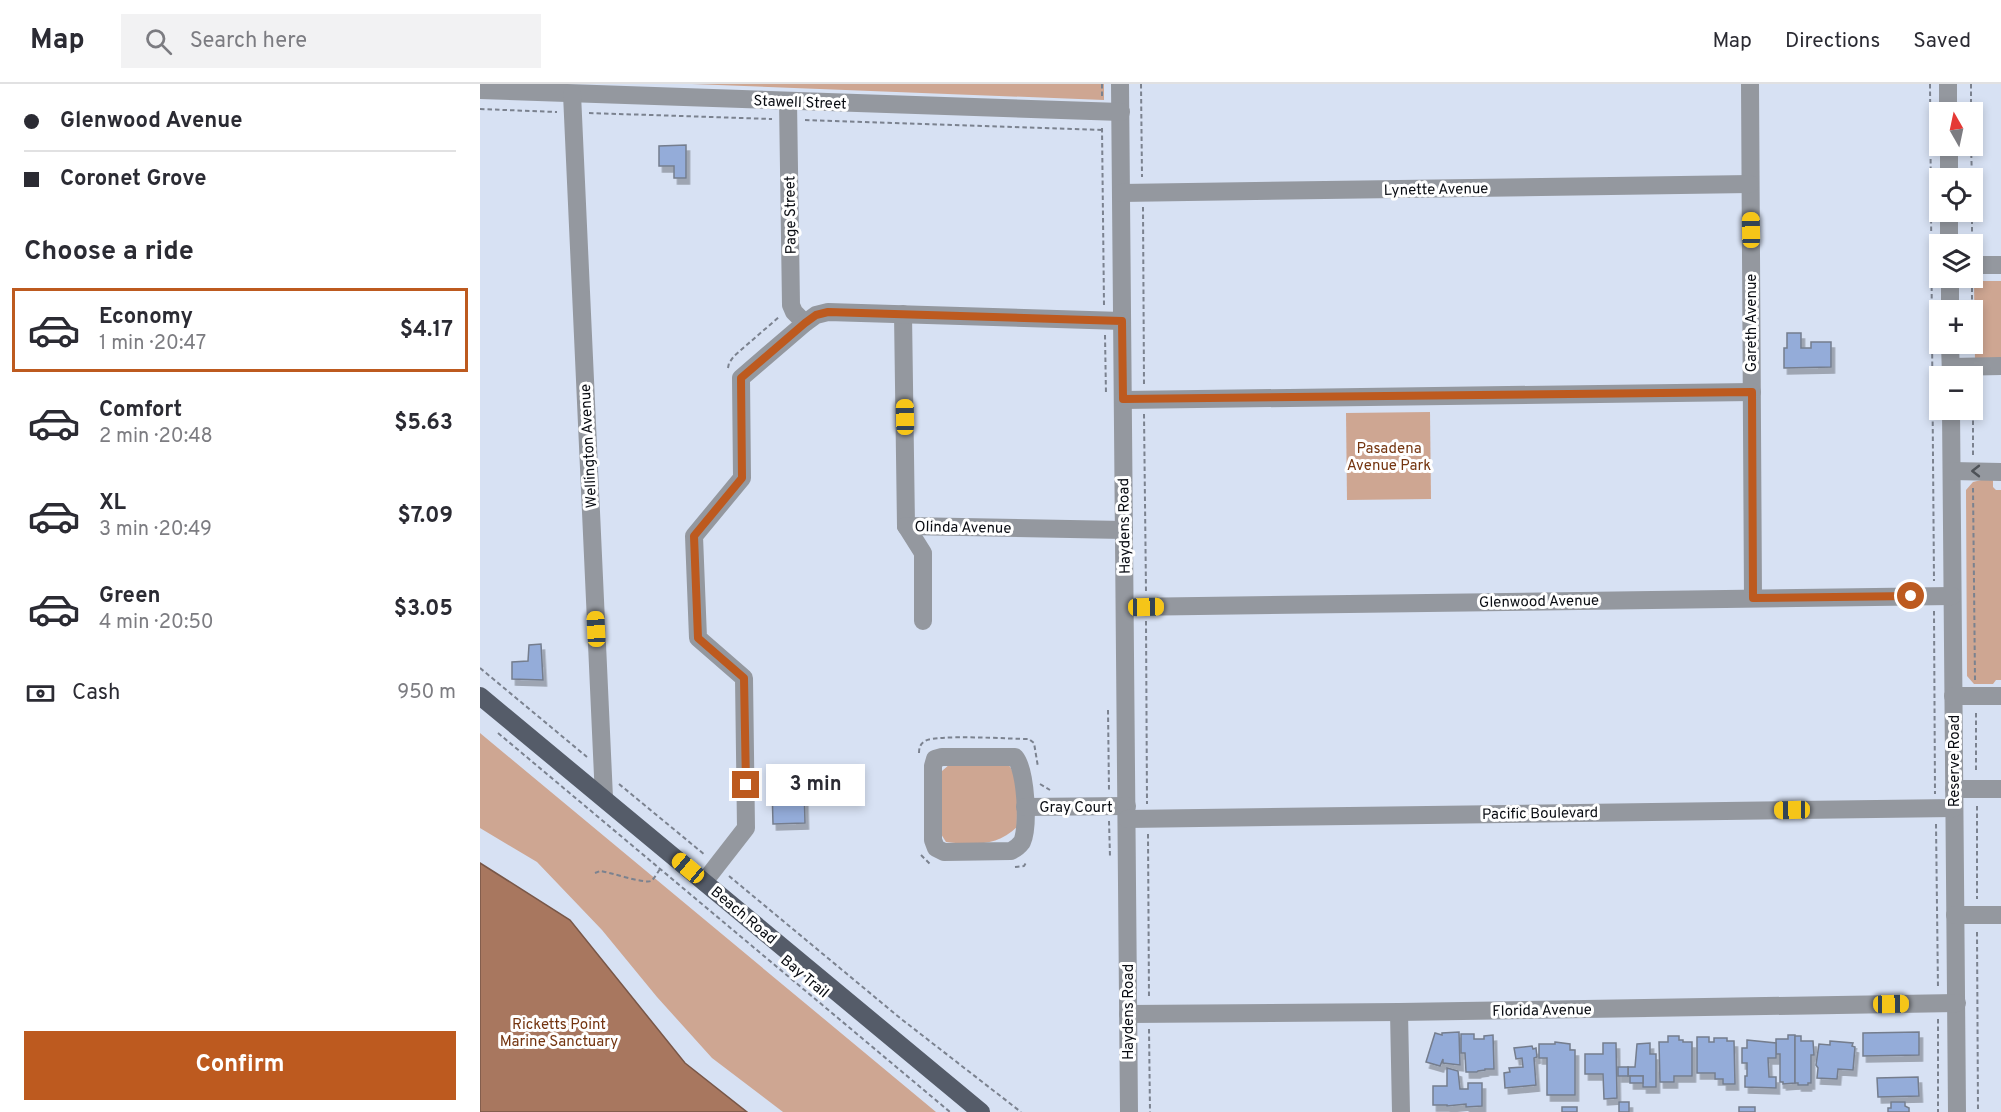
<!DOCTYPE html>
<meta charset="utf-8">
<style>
body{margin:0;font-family:Overpass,sans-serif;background:#f2f2f3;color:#2b2b33;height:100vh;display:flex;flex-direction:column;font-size:22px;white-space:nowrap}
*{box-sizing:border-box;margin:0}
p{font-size:20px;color:#7c7c81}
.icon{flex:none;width:33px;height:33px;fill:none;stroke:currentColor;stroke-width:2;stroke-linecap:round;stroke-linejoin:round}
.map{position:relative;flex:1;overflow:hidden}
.panel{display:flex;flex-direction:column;background:#fff;width:480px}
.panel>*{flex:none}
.top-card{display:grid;align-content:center;height:132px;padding:0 24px;background:#fff}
.needle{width:39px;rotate:351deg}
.controls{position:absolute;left:1449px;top:18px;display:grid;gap:12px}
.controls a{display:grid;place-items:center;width:54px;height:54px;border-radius:0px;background:#fff;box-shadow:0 3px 9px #0003;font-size:30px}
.end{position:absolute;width:27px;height:27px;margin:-14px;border:8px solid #bd5a1f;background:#fff;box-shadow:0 0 0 3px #fff}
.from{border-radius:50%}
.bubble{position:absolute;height:42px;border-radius:0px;background:#fff;box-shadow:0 3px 9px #0003;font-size:20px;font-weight:700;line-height:42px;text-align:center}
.car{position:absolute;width:18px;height:36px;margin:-18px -9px;border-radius:8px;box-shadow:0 0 4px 2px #0007;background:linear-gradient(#f5c518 24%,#345 0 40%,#f5c518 0 76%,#345 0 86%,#f5c518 0)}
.top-card b{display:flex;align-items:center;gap:21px;height:57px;font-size:22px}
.top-card b+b{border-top:2px solid #e1e1e2}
.top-card i{width:15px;height:15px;background:#2b2b33}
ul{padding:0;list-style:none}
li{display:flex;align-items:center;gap:18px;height:84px;margin:0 12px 9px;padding:0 12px;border:3px solid transparent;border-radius:0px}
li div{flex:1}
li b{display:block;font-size:22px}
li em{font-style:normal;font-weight:700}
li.on{border-color:#bd5a1f}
li>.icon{width:54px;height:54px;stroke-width:1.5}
h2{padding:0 24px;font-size:27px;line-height:72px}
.pay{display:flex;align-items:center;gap:15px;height:66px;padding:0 24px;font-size:22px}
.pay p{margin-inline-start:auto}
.button{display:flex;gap:12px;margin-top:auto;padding:12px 24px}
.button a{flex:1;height:69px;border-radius:0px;background:#bd5a1f;color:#fff;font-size:24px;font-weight:700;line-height:69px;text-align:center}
header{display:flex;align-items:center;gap:36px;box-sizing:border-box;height:84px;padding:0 30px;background:#fff;border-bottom:2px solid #e1e1e2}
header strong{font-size:28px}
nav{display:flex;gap:33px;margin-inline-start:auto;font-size:21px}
.search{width:420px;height:54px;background:#f2f2f3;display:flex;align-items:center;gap:15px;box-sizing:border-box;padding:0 21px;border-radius:0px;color:#7c7c81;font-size:22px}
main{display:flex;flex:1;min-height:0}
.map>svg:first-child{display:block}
.green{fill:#cea692}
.water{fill:#a8775f;stroke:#785748;stroke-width:1.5}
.building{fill:#94acd9;stroke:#747d8d;stroke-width:1.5;filter:url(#shadow)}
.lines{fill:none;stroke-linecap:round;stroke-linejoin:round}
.path{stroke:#7b828f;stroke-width:2;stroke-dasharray:4.5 3;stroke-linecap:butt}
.minor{stroke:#94989f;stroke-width:18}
.major{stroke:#555c69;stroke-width:18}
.oneway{stroke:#4e5258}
.route{stroke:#bd5a1f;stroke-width:8}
.labels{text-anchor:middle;stroke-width:6;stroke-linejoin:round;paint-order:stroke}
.street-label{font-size:15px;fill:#090c12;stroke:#fff}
.park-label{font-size:15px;fill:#743510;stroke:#fff}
</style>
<header>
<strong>Map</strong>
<div class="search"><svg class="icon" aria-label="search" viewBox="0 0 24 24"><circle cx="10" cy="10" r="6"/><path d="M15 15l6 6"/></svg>Search here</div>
<nav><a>Map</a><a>Directions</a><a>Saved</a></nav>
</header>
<main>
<section class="panel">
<div class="top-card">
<b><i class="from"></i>Glenwood Avenue</b>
<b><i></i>Coronet Grove</b>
</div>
<h2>Choose a ride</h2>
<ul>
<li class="on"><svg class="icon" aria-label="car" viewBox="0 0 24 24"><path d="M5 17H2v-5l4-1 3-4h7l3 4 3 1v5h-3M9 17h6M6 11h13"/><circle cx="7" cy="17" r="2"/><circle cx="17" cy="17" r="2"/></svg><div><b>Economy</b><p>1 min · 20:47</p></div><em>$4.17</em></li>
<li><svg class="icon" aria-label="car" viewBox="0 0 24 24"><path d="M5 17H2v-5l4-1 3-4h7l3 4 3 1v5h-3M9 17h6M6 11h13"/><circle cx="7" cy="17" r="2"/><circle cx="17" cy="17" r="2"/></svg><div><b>Comfort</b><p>2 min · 20:48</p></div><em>$5.63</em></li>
<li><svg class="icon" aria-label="car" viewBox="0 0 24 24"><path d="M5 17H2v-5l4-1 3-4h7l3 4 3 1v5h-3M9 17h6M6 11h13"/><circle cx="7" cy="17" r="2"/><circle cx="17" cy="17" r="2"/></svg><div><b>XL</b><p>3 min · 20:49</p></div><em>$7.09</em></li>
<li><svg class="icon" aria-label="car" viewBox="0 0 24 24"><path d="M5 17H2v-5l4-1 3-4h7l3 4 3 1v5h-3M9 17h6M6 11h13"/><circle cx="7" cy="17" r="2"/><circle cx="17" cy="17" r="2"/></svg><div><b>Green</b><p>4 min · 20:50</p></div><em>$3.05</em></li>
</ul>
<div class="pay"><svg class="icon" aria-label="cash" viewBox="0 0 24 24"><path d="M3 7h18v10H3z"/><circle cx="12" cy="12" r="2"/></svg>Cash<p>950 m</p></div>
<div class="button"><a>Confirm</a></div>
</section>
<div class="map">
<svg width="1521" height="1028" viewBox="0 0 1521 1028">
<defs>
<filter id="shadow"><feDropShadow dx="3.5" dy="6" stdDeviation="0" flood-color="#0004"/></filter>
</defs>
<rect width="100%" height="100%" fill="#d7e1f3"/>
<g class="green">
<path d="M 212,0 L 624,0 L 624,16 Z"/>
<path d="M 1494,197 L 1521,197 L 1521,276 L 1495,276 Z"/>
<path d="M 950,328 L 951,415 L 867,416 L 866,329 Z"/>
<path d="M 1513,393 L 1513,403 L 1516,406 L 1521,406 L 1521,596 L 1516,596 L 1513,600 L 1494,600 L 1487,592 L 1486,406 L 1493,398 Z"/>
<path d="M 0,649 L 456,1028 L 303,1028 L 232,974 L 177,913 L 122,846 L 57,778 L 0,744 Z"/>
<path d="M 470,680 L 528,680 C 541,696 536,723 537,743 C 516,763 493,761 466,758 L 461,750 L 462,687 Z"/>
</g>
<path class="water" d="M 0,779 L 90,836 L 205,979 L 267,1028 L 0,1028 Z"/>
<g class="building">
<path d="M 206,61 L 206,94 L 194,94 L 194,82 L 179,82 L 179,62 Z"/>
<path d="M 1307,249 L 1321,249 L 1321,264 L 1331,264 L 1331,258 L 1351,258 L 1351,283 L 1304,284 L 1304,264 L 1307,264 Z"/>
<path d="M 61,560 L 63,596 L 32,595 L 32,578 L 48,577 L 49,561 Z"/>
<path d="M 324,702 L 325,739 L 293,740 L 292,703 Z"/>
<path d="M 979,948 L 980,981 L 963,979 L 963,975 L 960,982 L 946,978 L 955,949 L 962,951 L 962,949 Z"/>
<path d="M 1439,948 L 1439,971 L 1383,972 L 1383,949 Z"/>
<path d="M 981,950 L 994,950 L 994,955 L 1004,955 L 1004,952 L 1013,951 L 1014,985 L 1005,985 L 1005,986 L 998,987 L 997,988 L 986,988 L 985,969 L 981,969 Z"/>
<path d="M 1308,951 L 1315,951 L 1315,999 L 1303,1000 L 1303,998 L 1300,998 L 1300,970 L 1296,970 L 1296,955 L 1308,955 Z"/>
<path d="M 1188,952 L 1199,952 L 1199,956 L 1203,956 L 1203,958 L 1212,958 L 1212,992 L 1194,992 L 1194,998 L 1180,998 L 1179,958 L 1188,958 Z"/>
<path d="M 1315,952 L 1321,952 L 1321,957 L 1333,957 L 1334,971 L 1331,971 L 1331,999 L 1328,999 L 1328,1001 L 1318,1001 L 1318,999 L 1315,999 Z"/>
<path d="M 1217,953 L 1229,953 L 1229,958 L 1234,958 L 1234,954 L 1247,954 L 1247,957 L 1254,957 L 1255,1000 L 1243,1000 L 1243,995 L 1235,995 L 1235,989 L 1217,989 Z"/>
<path d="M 1267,956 L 1296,959 L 1296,974 L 1288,974 L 1289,993 L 1296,993 L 1296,1004 L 1265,1003 L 1265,992 L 1267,992 L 1267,979 L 1262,979 L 1262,964 L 1267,964 Z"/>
<path d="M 1350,957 L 1373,959 L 1372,962 L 1375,963 L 1373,986 L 1358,985 L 1357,995 L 1337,994 L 1338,984 L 1336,981 L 1339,960 L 1350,961 Z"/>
<path d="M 1075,958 L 1090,960 L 1090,966 L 1095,966 L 1095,1011 L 1067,1011 L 1067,974 L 1059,974 L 1059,960 L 1075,960 Z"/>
<path d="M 1123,959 L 1136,959 L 1137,1014 L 1124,1015 L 1123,990 L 1105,990 L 1105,970 L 1123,970 Z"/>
<path d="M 1170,959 L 1170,970 L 1176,970 L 1176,1003 L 1163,1003 L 1163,992 L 1148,992 L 1148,983 L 1155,983 L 1157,960 Z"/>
<path d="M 1052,962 L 1053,965 L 1056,964 L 1057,973 L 1054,974 L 1056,1001 L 1025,1004 L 1024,989 L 1030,988 L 1029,984 L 1043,983 L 1042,974 L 1036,975 L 1034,964 Z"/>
<rect x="1138" y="983" width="10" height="9"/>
<path d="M 967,984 L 978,987 L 980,1005 L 988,1005 L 988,999 L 1002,999 L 1002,1022 L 986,1023 L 986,1020 L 967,1022 L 967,1021 L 953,1021 L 953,1002 L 967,1002 Z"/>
<rect x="1150" y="992" width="13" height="7"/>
<path d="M 1438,993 L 1439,1012 L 1398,1013 L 1397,994 Z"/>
<rect x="1139" y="1018" width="10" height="10"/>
<path d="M 1411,1018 L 1425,1018 L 1425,1022 L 1429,1024 L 1429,1028 L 1408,1028 L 1408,1024 L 1411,1024 Z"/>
<rect x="1082" y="1023" width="15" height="5"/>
<rect x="1259" y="1023" width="16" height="5"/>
</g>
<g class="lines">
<g class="path">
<path d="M 661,0 L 662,93"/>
<path d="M 1450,0 L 1454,497"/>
<path d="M 1491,0 L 1491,28"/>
<path d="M 622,12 L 622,0"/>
<path d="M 0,25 L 77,28"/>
<path d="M 109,29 L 292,35"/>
<path d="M 325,36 L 622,46"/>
<path d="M 622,44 L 624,221"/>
<path d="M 1491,62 L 1492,94"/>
<path d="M 663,123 L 664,300"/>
<path d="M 1492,128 L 1492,160"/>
<path d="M 1492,196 L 1492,226"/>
<path d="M 1492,248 L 1493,266"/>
<path d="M 625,251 L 626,311"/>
<path d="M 248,284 L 249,279 L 254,272 L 299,233"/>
<path d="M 1493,299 L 1493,371"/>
<path d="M 664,330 L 666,507"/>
<path d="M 1493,404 L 1495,596"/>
<path d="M 1454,527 L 1455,710"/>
<path d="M 666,537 L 667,720"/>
<path d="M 0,584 L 107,673"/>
<path d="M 628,626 L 629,707"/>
<path d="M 1496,629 L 1496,689"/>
<path d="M 18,649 L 470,1028"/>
<path d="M 439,669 C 439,664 440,660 445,657 C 456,650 531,655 549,655 L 554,659 L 558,683"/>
<path d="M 139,700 L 225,771"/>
<path d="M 560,700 L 570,706"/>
<path d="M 1497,722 L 1497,815"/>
<path d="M 629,737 L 630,773"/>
<path d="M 1456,740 L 1458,905"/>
<path d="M 668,750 L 669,915"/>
<path d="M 441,771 L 451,781"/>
<path d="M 535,783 L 544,782 L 547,777"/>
<path d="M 115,789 L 120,787 C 130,788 164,800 171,797 C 174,795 178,788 180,785"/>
<path d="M 249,792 L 420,934 L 541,1028"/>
<path d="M 1497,848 L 1498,1028"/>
<path d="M 1458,935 L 1458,1028"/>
<path d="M 669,945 L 670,1028"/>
</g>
<g class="minor">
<path d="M 640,0 L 649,1028"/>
<path d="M 1270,0 L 1273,514"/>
<path d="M 1468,0 L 1468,28"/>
<path d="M 0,6 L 641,28"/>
<path d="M 92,10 L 124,714"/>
<path d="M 308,17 L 311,221 L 314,228 L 325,239"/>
<path d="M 1469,62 L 1469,94"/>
<path d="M 641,109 L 1270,100"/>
<path d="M 1469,128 L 1469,160"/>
<path d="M 1492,181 L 1521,181"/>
<path d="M 1470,194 L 1470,226"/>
<path d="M 423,230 L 426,442"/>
<path d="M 1470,260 L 1471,292"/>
<path d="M 1471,283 L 1521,282"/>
<path d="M 643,316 L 1272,308"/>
<path d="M 1471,326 L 1477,1028"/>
<path d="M 1472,387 L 1521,388"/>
<path d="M 426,442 L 644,446"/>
<path d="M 426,442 L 443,469 L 443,537"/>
<path d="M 645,523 L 1472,512"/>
<path d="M 1473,612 L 1521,612"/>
<path d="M 462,673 L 535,673 C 546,686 549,742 542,758 C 539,762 535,765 531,767 L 464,768 L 456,764 L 453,756 L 453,682 L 455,675 Z"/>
<path d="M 1474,705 L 1521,705"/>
<path d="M 545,723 L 647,722"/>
<path d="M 647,735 L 1474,724"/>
<path d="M 224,798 L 266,744 L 264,594 L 218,554 L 214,452 L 262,394 L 261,294 L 325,239 L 336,231 L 348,228 L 642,237"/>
<path d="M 1475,831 L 1521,831"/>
<path d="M 919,928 L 921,1028"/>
<path d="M 648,930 L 919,928 L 1477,919"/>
</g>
<path class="major" d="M 0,612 L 501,1028"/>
</g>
<defs><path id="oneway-chevron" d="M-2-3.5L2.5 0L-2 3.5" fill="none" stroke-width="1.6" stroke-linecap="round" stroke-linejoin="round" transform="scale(1.5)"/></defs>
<use class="oneway" href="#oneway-chevron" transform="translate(1496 387) rotate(-180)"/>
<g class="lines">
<path class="route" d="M 266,701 L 264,594 L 218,554 L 214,452 L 262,394 L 261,294 L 325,239 L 336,231 L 348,228 L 642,237 L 643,315 L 1272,308 L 1273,514 L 1431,512"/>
</g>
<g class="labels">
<g class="street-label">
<text transform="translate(320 18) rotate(2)" y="5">Stawell Street</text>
<text transform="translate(956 105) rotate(-1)" y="5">Lynette Avenue</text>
<text transform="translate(310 131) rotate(-91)" y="5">Page Street</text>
<text transform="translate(1271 239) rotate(-90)" y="5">Gareth Avenue</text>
<text transform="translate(108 362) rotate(-93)" y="5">Wellington Avenue</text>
<text transform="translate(644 442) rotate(-91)" y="5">Haydens Road</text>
<text transform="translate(483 443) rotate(1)" y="5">Olinda Avenue</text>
<text transform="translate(1059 517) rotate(-1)" y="5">Glenwood Avenue</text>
<text transform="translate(1474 677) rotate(-90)" y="5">Reserve Road</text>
<text x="596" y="728">Gray Court</text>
<text transform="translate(1060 729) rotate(-1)" y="5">Pacific Boulevard</text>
<text transform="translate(264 831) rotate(40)" y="5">Beach Road</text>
<text transform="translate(325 892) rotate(40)" y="5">Bay Trail</text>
<text transform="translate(1062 926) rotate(-1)" y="5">Florida Avenue</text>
<text transform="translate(648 928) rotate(-90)" y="5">Haydens Road</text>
</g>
<g class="park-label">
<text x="909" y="369">Pasadena<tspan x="909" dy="17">Avenue Park</tspan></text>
<text x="79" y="945">Ricketts Point<tspan x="79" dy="17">Marine Sanctuary</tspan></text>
</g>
</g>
</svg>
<div class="controls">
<a><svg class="needle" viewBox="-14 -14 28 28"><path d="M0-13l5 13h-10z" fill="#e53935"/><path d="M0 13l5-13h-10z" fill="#7c7c81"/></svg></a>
<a><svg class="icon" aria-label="locate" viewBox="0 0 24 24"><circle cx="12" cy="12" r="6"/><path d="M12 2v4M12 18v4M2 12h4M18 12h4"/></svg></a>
<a><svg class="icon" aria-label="layers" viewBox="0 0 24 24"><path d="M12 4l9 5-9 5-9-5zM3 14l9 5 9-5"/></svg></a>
<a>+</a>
<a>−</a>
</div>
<i class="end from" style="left:1431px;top:512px"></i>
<i class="end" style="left:266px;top:701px"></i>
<div class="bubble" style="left:286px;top:680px;width:99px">3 min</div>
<i class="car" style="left:1271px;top:146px;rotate:359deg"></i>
<i class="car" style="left:425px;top:333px;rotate:359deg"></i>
<i class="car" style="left:666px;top:523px;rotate:89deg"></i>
<i class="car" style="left:116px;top:545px;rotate:357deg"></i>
<i class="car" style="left:1312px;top:726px;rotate:269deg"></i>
<i class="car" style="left:208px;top:784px;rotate:310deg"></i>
<i class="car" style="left:1411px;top:920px;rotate:89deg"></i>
</div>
</main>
